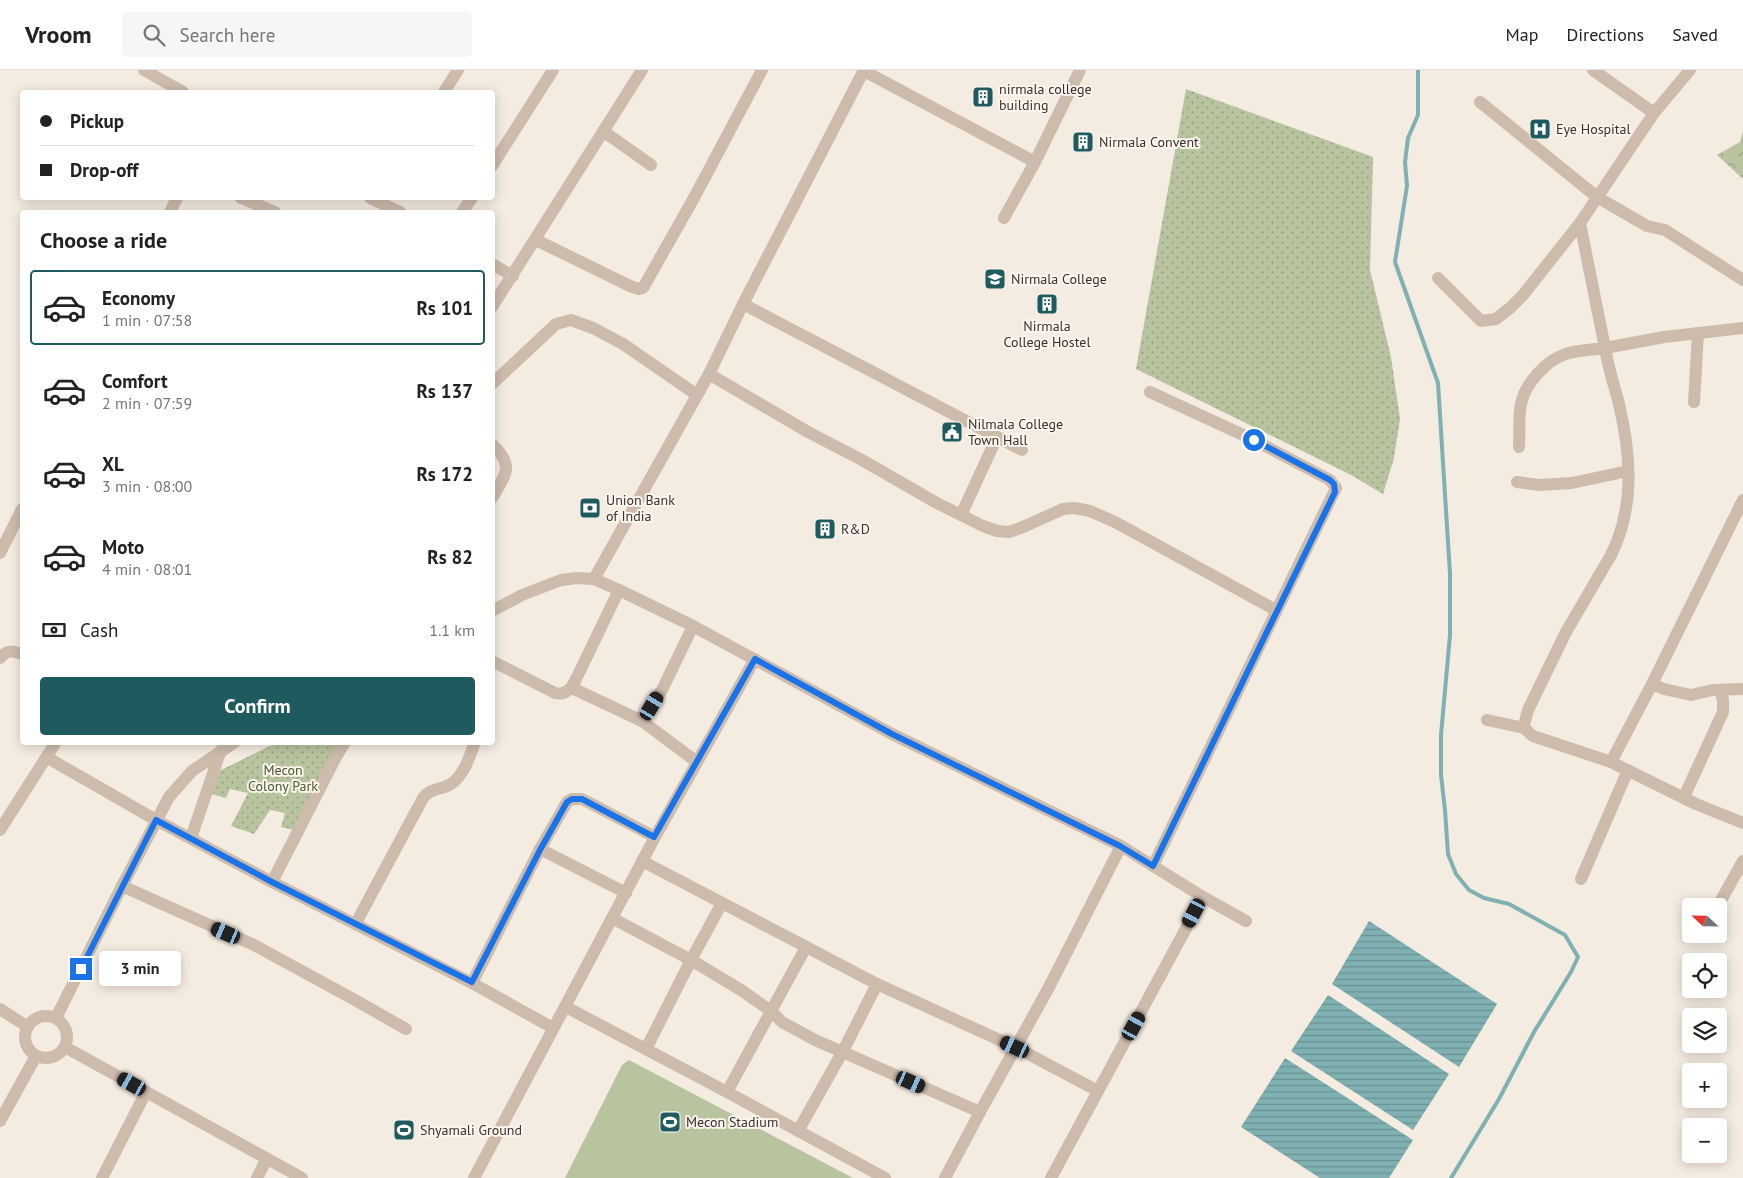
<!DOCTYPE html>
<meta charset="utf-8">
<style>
body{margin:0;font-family:"PT Sans",sans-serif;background:#f6f6f6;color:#222;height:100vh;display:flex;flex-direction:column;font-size:19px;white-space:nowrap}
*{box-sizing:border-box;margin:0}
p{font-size:16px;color:#767676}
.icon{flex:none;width:28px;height:28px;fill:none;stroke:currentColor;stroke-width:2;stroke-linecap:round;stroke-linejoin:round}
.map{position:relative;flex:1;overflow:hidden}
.side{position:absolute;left:20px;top:140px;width:475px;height:535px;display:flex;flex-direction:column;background:#fff;border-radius:5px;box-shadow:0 2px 12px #0003}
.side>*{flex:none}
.guide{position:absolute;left:20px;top:20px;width:475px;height:110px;border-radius:5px;box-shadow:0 2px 12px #0003;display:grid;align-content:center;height:110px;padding:0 20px;background:#fff}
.needle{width:32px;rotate:292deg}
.fabs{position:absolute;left:1682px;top:828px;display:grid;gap:10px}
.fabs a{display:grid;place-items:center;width:45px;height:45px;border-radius:5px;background:#fff;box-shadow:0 2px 12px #0003;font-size:25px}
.end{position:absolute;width:22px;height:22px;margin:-11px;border:6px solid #1a73e8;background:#fff;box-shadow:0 0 0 2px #fff}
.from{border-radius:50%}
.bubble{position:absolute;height:35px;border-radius:5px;background:#fff;box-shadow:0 2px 12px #0003;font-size:16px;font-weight:700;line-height:35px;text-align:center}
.car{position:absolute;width:15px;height:30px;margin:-15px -8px;border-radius:6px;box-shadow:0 0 4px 1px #0007;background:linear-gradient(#222 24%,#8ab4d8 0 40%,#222 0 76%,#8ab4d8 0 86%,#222 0)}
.guide b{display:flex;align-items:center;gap:18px;height:48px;font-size:19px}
.guide b+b{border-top:1px solid #e0e0e0}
.guide i{width:12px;height:12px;background:#222}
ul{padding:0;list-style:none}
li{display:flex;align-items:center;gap:15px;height:75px;margin:0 10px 8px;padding:0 10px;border:2px solid transparent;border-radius:5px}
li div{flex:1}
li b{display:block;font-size:19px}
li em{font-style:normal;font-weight:700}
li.selected{border-color:#1f5a5e}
li>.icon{width:45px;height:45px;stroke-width:1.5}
h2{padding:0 20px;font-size:22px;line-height:60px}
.pay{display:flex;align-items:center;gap:12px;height:55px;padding:0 20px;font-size:19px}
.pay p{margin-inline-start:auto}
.primary-button{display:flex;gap:10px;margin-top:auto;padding:10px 20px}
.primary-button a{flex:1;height:58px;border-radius:5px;background:#1f5a5e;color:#fff;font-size:20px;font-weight:700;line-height:58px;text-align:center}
header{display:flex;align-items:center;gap:30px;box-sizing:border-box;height:70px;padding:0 25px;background:#fff;border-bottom:1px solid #e0e0e0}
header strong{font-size:24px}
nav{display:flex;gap:28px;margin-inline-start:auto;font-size:18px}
.search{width:350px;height:45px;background:#f6f6f6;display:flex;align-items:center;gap:12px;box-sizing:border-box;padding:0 18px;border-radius:5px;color:#767676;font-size:19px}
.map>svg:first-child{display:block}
.green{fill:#b8c4a0}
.forest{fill:url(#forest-crowns)}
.park{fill:url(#park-dots)}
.water{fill:url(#water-rules)}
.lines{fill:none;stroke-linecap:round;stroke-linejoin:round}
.stream{stroke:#7fb0b2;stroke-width:4}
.minor{stroke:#cdbbac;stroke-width:12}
.route{stroke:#1a73e8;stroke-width:6}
.labels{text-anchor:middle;stroke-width:4;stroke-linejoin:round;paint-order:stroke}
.poi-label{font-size:14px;fill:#3b302b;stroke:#fbf5ee;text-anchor:start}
.park-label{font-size:14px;fill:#4a5a2e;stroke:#fbf5ee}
</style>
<header>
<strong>Vroom</strong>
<div class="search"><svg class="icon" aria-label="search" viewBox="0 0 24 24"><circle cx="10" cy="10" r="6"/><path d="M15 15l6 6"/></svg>Search here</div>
<nav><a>Map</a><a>Directions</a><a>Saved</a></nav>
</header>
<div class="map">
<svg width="1743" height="1108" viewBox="0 0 1743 1108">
<defs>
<pattern id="forest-crowns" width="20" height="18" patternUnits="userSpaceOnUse" patternTransform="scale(1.25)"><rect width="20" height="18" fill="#b8c4a0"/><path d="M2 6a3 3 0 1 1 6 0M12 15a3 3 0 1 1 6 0" fill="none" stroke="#97a083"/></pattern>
<pattern id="park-dots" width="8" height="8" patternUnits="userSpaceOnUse" patternTransform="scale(1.25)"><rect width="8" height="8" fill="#b8c4a0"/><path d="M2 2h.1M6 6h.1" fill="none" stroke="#97a083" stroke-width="1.8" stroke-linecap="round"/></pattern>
<pattern id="water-rules" width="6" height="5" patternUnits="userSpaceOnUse" patternTransform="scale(1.25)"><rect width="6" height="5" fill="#7fb0b2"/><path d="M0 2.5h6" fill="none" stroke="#699091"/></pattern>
</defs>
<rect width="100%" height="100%" fill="#f4ebe1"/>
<path class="green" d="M 629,990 L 853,1108 L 565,1108 L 622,995 Z"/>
<path class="forest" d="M 1743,61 L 1743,109 L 1717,85 L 1740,72 Z"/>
<g class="park">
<path d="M 1186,19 L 1373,87 L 1370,200 L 1391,287 L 1400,349 L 1394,388 L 1383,424 L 1351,405 L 1136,299 Z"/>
<path d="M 276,673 L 343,673 L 295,760 L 281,757 L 285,743 L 270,740 L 254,764 L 231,756 L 248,723 L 230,719 L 226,728 L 211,724 L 217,702 Z"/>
</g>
<g class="water">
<path d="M 1369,851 L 1497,934 L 1459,997 L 1332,914 Z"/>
<path d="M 1328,925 L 1449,1004 L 1413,1060 L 1291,981 Z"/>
<path d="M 1285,988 L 1413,1070 L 1389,1108 L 1320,1108 L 1241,1057 Z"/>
</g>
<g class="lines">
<path class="stream" d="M 1418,0 L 1418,45 L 1408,68 L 1405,92 L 1407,116 L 1395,192 L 1438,313 L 1450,504 L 1450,565 L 1441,665 L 1441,705 L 1445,740 L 1448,784 L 1456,804 L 1469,820 L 1484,828 L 1509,834 L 1565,865 L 1578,887 L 1571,902 L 1534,962 L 1499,1029 L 1451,1108"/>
<g class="minor">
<path d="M 144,0 L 183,22"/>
<path d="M 1593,0 L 1654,43"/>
<path d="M 864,1 L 1035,92"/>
<path d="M 444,22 L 458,0"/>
<path d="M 1480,32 L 1597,127 L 1647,156 L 1665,160 L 1743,210"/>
<path d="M 603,61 L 651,95"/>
<path d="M 492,96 L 553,0"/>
<path d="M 241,128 L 275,142"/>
<path d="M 370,128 L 400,142"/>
<path d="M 170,142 L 177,128"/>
<path d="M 462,142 L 472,128"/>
<path d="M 1004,148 L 1035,92 L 1080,0"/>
<path d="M 536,170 L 630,216 L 639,219 L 643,218 L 695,126 L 762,0"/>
<path d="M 492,194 L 513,206"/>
<path d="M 1438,208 L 1481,251 L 1496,249 L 1510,238 L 1523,225 L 1580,153 L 1654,43 L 1690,0"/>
<path d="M 743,234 L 1022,380"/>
<path d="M 492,237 L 642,0"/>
<path d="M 1743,258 L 1664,267 L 1605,278 C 1608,297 1614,315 1619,334 C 1631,385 1635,437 1611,485 L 1566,562 L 1528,640 L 1524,655 L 1524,658 L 1533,666 L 1611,692 L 1696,734 L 1743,753"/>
<path d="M 709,304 L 808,362 L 862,390 L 935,432 L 983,456 L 997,461 L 1009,462 L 1023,457 L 1063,439 L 1074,438 L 1090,441 L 1115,452 L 1276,540"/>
<path d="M 492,314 L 556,254 L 571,250 L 593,258 L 623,274 L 697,325"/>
<path d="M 1150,322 L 1254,370 L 1330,410 L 1336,418 L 1153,796"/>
<path d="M 1694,332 L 1698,263"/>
<path d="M 492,374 C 515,396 506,404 492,428"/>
<path d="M 1519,377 C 1520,363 1518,348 1521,334 C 1525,314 1546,290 1566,284 C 1578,280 1592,280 1605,278 L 1580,153"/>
<path d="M 1517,412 L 1539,415 L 1572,413 L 1628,401"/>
<path d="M 961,445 L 997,367"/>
<path d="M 0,483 L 22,439"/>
<path d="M 594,509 L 709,304 L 743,234 L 864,0"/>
<path d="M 492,541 L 522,525 L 561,510 L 577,508 L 594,509 L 619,520 L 693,556 L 892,664 L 1121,776 L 1203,827 L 1246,851"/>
<path d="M 0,588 C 7,579 13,581 22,584"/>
<path d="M 492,591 L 555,623 C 568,626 573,616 578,605 L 619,520"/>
<path d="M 1652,614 L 1664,619 L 1691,625 L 1713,620 L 1743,619"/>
<path d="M 572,618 L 642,651 L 662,620 L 693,556"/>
<path d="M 1487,650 L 1524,658"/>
<path d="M 642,651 L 697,692"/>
<path d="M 48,688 L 156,750 L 272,812 L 472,913 L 553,958"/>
<path d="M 1611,692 L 1652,614 L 1743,430"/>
<path d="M 1684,727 L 1723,642 L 1723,630 L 1720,620"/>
<path d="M 0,760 L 56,672"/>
<path d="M 191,768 L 221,680"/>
<path d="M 540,779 L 626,823"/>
<path d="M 642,791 L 877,914 L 1015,977 L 1098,1021"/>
<path d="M 1581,809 L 1628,700"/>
<path d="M 272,812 L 336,687 L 345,672"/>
<path d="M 122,816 L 254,875 L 355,930 L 406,959"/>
<path d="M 1719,834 L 1743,791"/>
<path d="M 612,848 L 691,890 L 741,920 L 771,941 L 782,952 L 815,970 L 980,1042"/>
<path d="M 356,853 L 423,728 C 430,718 441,720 451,714 C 464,705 470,686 475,672"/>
<path d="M 472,913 L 540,779 L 567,732 L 572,729 L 582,729 L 655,767"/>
<path d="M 566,937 L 727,1022 L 885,1108"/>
<path d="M 0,939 L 28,957"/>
<circle cx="46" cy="967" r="21"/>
<path d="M 56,948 L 122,816 L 169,727 L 192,701 L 235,672"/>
<path d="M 65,977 L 302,1108"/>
<path d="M 646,979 L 691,890 L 722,833"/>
<path d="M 727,1022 L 806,877"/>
<path d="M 0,1051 L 36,986"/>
<path d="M 798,1061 L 843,981 L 877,914"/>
<path d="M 102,1108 L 146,1022"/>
<path d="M 257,1108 L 266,1090"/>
<path d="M 474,1108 L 655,767 L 755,589"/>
<path d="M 945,1108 L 980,1042 L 1048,919 L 1121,776"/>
<path d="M 1051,1108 L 1203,827"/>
</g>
</g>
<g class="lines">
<path class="route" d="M 81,899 L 156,750 L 272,812 L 472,912 L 540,780 L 567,732 L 572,729 L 582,729 L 654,767 L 755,589 L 892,664 L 1120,776 L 1153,796 L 1335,422 L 1334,414 L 1330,410 L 1254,370"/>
</g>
<defs>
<g id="building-square" transform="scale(1.125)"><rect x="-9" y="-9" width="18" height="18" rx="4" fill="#1f5a5e" stroke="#fbf5ee"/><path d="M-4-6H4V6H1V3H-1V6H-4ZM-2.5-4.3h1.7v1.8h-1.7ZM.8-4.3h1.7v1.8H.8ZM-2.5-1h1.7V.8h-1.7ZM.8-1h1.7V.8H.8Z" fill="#fff"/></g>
<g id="hospital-square" transform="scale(1.125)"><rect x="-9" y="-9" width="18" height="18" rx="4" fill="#1f5a5e" stroke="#fbf5ee"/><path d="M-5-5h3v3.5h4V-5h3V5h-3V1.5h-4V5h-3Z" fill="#fff"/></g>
<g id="university-square" transform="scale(1.125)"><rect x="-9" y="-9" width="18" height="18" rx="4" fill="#1f5a5e" stroke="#fbf5ee"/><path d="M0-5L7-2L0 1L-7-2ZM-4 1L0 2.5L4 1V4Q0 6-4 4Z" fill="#fff"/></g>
<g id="civic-square" transform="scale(1.125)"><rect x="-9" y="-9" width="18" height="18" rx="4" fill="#1f5a5e" stroke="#fbf5ee"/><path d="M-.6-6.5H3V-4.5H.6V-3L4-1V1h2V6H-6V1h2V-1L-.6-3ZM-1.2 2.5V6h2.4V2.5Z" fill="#fff"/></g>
<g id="bank-square" transform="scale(1.125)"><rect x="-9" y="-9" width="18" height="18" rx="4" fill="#1f5a5e" stroke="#fbf5ee"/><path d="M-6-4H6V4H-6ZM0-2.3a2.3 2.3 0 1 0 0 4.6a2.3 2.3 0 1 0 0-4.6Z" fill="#fff"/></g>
<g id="stadium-square" transform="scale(1.125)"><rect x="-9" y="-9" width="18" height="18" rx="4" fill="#1f5a5e" stroke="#fbf5ee"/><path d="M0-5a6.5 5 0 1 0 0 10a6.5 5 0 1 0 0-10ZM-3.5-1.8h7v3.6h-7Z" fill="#fff"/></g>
</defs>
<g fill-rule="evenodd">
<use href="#building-square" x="983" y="27"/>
<use href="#hospital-square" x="1540" y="59"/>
<use href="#building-square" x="1083" y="72"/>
<use href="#university-square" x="995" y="209"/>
<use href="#building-square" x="1047" y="234"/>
<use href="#civic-square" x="952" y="362"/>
<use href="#bank-square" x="590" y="438"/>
<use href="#building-square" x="825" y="459"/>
<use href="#stadium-square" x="670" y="1052"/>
<use href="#stadium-square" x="404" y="1060"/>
</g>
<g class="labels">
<g class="poi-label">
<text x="999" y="24">nirmala college<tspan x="999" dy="16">building</tspan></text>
<text x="1556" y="64">Eye Hospital</text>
<text x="1099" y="77">Nirmala Convent</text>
<text x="1011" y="214">Nirmala College</text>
<text x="1047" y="261" text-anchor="middle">Nirmala<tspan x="1047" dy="16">College Hostel</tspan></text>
<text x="968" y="359">Nilmala College<tspan x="968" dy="16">Town Hall</tspan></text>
<text x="606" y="435">Union Bank<tspan x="606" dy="16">of India</tspan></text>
<text x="841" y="464">R&amp;D</text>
<text x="686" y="1057">Mecon Stadium</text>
<text x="420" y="1065">Shyamali Ground</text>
</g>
<g class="park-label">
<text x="283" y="705">Mecon<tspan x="283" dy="16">Colony Park</tspan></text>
</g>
</g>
</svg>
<div class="fabs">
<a><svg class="needle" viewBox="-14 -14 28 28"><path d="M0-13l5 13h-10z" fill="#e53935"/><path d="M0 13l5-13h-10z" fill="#767676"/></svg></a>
<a><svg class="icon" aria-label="locate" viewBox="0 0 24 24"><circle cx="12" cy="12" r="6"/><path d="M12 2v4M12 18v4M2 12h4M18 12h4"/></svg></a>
<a><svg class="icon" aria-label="layers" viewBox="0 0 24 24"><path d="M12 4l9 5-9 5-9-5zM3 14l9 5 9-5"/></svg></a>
<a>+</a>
<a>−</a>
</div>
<i class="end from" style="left:1254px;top:370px"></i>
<i class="end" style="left:81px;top:899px"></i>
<div class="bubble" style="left:99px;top:881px;width:82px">3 min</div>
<i class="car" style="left:652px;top:636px;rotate:31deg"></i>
<i class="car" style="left:1194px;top:843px;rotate:208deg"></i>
<i class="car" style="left:226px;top:863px;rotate:293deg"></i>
<i class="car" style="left:1134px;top:956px;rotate:29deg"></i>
<i class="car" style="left:1015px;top:977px;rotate:295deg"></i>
<i class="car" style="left:911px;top:1012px;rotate:114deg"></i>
<i class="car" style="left:132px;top:1014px;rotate:299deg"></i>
<div class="guide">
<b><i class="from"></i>Pickup</b>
<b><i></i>Drop-off</b>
</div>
<section class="side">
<h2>Choose a ride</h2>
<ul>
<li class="selected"><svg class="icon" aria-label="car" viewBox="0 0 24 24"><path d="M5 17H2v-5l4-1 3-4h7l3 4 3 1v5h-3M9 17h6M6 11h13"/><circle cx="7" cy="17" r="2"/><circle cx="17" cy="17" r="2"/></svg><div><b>Economy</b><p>1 min · 07:58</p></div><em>Rs 101</em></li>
<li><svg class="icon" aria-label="car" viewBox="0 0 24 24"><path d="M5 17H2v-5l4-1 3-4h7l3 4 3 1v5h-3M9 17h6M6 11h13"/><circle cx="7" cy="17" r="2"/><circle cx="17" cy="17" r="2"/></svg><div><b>Comfort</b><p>2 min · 07:59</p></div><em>Rs 137</em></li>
<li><svg class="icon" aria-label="car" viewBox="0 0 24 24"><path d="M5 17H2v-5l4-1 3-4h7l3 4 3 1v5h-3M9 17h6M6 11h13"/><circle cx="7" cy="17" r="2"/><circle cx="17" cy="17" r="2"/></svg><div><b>XL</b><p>3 min · 08:00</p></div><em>Rs 172</em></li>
<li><svg class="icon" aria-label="car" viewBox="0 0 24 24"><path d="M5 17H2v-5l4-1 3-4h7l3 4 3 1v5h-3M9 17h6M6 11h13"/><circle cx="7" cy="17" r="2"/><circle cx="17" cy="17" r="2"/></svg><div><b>Moto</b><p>4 min · 08:01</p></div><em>Rs 82</em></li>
</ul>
<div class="pay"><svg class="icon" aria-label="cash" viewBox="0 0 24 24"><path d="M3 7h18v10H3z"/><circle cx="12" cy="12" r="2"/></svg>Cash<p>1.1 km</p></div>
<div class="primary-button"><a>Confirm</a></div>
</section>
</div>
